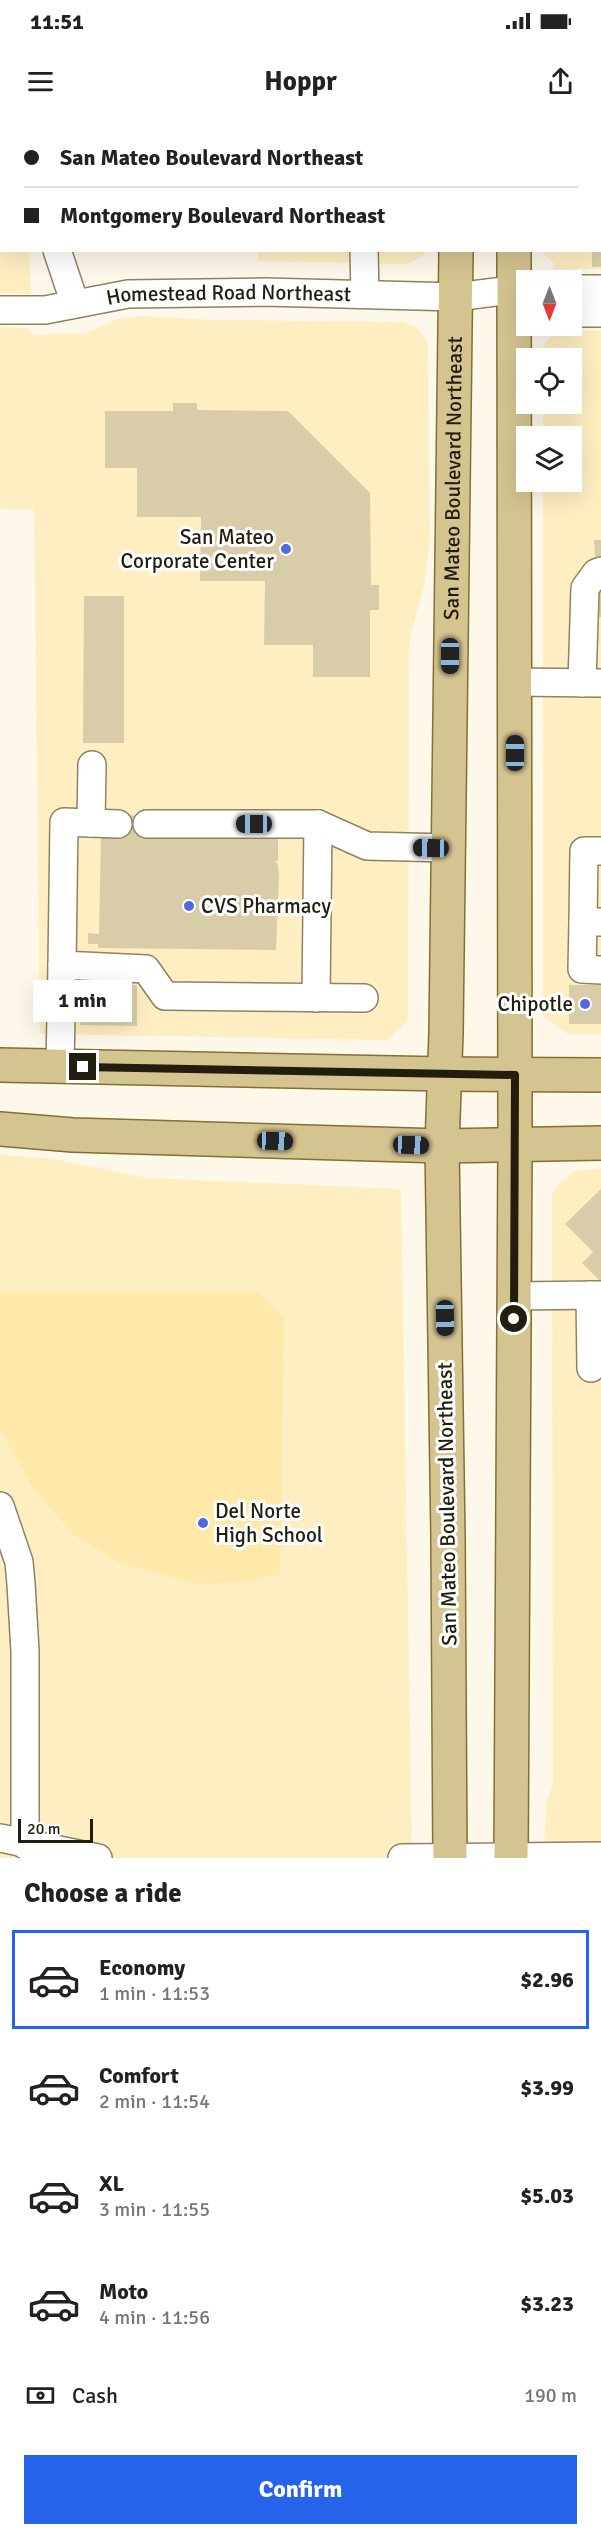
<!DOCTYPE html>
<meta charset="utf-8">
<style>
body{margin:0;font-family:Signika,sans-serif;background:#f2f2f2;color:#222;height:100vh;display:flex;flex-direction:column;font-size:22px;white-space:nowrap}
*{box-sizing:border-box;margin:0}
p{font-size:20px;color:#767676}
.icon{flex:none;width:33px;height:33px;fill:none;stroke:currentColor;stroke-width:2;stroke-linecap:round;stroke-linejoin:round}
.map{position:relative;height:1738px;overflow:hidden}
.drawer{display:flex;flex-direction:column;background:#fff;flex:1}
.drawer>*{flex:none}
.hud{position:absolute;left:0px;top:0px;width:602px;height:132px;box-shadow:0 6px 24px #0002;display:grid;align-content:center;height:132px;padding:0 24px;background:#fff}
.needle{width:39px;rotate:180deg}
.fabs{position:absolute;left:516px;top:150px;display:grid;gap:12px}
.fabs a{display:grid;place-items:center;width:66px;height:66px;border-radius:0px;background:#fff;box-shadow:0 6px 24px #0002;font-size:30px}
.scale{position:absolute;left:18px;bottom:15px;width:75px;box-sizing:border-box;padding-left:6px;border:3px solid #211d0f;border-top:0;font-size:16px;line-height:21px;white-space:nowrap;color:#211d0f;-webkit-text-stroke:4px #fff;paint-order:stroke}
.end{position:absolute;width:27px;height:27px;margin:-14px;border:8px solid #211d0f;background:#fff;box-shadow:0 0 0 3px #fff}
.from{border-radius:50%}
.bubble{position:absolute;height:42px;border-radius:0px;background:#fff;box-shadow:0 6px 24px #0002;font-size:20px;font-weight:800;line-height:42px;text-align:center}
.car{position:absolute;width:18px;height:36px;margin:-18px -9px;border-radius:8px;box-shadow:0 0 4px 2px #0007;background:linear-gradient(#222 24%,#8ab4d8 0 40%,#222 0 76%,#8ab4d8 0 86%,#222 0)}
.hud b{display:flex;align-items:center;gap:21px;height:57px;font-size:22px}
.hud b+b{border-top:2px solid #e0e0e0}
.hud i{width:15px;height:15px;background:#222}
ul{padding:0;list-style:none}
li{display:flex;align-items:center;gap:18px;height:99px;margin:0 12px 9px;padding:0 12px;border:3px solid transparent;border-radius:0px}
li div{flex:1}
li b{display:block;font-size:22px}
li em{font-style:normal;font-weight:800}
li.selected{border-color:#2563eb}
li>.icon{width:54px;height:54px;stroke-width:1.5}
h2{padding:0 24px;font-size:27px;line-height:72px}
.pay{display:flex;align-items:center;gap:15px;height:66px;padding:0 24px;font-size:22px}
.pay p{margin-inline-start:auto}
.action{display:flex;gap:12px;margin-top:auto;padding:12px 24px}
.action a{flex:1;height:69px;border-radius:0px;background:#2563eb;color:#fff;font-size:24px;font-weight:800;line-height:69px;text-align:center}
.status{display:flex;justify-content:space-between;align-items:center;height:42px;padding:0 30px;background:#fff;direction:ltr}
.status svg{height:16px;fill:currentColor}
header{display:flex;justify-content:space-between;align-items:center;height:78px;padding:0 24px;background:#fff;font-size:27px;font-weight:800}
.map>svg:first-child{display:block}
.built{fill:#feeec2}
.green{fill:#fee9ab}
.building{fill:#d9cda9}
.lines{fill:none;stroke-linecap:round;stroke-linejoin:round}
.minor-casing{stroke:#8e8361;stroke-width:30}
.major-casing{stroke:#837033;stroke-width:36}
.minor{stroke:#fff;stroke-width:27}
.major{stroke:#d4c490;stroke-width:33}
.route{stroke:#211d0f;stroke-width:8}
.poi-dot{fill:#5369df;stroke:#fff;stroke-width:2}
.labels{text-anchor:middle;stroke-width:6;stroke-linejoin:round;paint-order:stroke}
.street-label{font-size:21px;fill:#211d0f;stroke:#fff}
.poi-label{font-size:21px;fill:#211d0f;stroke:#fff;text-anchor:end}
</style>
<div class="status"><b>11:51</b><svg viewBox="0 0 49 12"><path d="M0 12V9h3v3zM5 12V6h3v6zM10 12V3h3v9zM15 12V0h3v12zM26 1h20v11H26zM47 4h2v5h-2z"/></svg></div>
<header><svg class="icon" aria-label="menu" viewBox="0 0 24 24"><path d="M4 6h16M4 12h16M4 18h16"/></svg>Hoppr<svg class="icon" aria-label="share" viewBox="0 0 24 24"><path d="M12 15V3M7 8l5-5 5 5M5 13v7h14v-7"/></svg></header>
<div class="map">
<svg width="601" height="1738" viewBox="0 0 601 1738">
<rect width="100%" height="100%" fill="#fdf8ea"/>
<g class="built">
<path d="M 0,0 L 29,0 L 2,2 L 2,130 L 29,131 L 31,174 L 0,173 Z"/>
<path d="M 219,0 L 430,0 L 219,2 Z"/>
<path d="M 543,0 L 601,0 L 601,149 L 553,149 L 555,144 L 545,135 L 544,131 L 600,130 L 600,2 Z"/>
<path d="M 258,131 L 425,131 L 422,136 L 407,144 L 258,141 Z"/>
<path d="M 143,196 L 213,200 L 402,202 L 417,207 L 428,222 L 430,425 L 424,466 L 411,513 L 409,537 L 408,901 L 388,920 L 40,914 L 34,390 L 0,389 L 0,207 L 29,209 L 32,215 L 85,213 L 118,199 Z"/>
<path d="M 562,211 L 601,211 L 601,914 L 568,914 L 543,896 L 543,362 L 572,362 L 572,316 L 543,316 L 543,284 L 572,284 L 572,238 L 543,238 L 543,229 L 549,218 Z"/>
<path d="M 0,1034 L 58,1040 L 148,1058 L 401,1069 L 412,1738 L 0,1738 Z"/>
<path d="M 601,1049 L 601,1738 L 544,1738 L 546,1685 L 553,1661 L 552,1073 L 561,1061 L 576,1050 Z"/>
</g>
<path class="green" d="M 0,1172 L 258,1172 L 284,1199 L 280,1454 L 249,1461 L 200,1464 L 122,1444 L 74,1415 L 33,1368 L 0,1309 Z"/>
<g class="building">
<rect x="592" y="130" width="9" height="17"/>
<path d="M 173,283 L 197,283 L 197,290 L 288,291 L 370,373 L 371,465 L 379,465 L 379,490 L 370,490 L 370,557 L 313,557 L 313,525 L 264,525 L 265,461 L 200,461 L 201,397 L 137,397 L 137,348 L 105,348 L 105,291 L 173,291 Z"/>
<path d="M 594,420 L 601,420 L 601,436 L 595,436 Z"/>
<path d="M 598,465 L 601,465 L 601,497 L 598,497 L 592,481 L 598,481 Z"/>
<path d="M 84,476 L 124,476 L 124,623 L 83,623 Z"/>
<path d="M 118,695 L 147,696 L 147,716 L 278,718 L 278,741 L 275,741 L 278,745 L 279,757 L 276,830 L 98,828 L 98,824 L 88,824 L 88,813 L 99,814 L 101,716 Z"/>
<path d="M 80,864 L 137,865 L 137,906 L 80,905 Z"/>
<rect x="569" y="865" width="32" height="39"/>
<path d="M 601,1069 L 601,1162 L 582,1143 L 593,1132 L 565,1104 Z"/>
</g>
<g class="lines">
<g class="minor-casing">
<g id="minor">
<path d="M 260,0 L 260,2"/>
<path d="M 395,0 L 395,2"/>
<path d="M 41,2 L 42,0"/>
<path d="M 600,7 L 601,7"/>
<path d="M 57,130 L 75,184"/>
<path d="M 364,130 L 365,174"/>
<path d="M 572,169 L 601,169"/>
<path id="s1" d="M 0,190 L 45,190 L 128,174 L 265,172 L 456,177 L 526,168"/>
<path d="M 572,193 L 601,193"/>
<path d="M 515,562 L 600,563"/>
<path d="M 582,563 L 585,468 L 596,453 L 601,451"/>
<path d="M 91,703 L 92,645"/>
<path d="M 118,704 L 64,702 L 62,845 L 146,849 L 165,876 L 364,878"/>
<path d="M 147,704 L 318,704 L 367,726 L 448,728"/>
<path d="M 601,731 L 584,731 L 583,802 L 601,802"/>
<path d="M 583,802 L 582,849 L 601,850"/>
<path d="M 316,878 L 318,704"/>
<path d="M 60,946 L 62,845"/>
<path d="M 590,1175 L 591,1248"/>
<path d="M 514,1176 L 601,1175"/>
<path d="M 0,1386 L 19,1442 L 21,1464 L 25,1531 L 25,1725"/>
<path d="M 0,1718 L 98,1738"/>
<path d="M 402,1738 L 601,1736"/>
</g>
</g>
<g class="major-casing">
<g id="major">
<path d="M 456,0 L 456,2"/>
<path d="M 515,2 L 515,0"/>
<path d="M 0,945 L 445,954 L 601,955"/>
<path d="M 0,1009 L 73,1015 L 442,1026 L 601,1023"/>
<path id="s2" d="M 450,1738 L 448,1418 L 442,1026 L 446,913 L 456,130"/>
<path d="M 511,1738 L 515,1024 L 514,130"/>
</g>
</g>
<use href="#minor" class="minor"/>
<use href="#major" class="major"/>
</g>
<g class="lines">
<path class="route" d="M 83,947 L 515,955 L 514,1199"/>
</g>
<g class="poi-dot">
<circle cx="286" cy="429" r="6"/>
<circle cx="189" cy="786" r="6"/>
<circle cx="585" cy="884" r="6"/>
<circle cx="203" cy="1403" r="6"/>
</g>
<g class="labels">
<g class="street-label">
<text dy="7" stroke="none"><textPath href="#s1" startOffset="230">Homestead Road Northeast</textPath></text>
<text dy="7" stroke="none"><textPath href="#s2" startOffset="1380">San Mateo Boulevard Northeast</textPath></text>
<text transform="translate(447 1384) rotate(-91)" y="7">San Mateo Boulevard Northeast</text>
</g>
<g class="poi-label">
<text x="274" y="424">San Mateo<tspan x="274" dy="24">Corporate Center</tspan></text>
<text x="201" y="793" text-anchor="start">CVS Pharmacy</text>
<text x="573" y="891">Chipotle</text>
<text x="215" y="1398" text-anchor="start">Del Norte<tspan x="215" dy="24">High School</tspan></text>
</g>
</g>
</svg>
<div class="fabs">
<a><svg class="needle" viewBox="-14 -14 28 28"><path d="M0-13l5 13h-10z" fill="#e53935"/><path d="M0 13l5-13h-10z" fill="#767676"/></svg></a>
<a><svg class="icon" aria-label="locate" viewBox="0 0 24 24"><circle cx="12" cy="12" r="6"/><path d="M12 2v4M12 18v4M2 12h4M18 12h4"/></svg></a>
<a><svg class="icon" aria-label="layers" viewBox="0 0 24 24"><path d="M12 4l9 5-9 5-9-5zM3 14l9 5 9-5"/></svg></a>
</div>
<div class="scale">20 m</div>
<i class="end from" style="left:514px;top:1199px"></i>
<i class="end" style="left:83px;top:947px"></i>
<div class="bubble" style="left:33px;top:860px;width:99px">1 min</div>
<i class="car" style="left:450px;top:536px;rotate:180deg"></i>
<i class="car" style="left:515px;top:633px;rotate:0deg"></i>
<i class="car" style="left:254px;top:704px;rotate:270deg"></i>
<i class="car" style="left:431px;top:728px;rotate:271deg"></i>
<i class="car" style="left:275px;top:1021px;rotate:92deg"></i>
<i class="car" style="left:411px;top:1025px;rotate:92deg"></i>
<i class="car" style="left:445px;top:1198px;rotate:179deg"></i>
<div class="hud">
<b><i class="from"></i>San Mateo Boulevard Northeast</b>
<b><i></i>Montgomery Boulevard Northeast</b>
</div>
</div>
<section class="drawer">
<h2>Choose a ride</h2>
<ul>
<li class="selected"><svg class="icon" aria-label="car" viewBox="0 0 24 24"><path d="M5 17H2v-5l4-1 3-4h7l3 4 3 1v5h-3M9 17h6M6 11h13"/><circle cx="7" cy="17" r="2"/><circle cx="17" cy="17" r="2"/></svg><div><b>Economy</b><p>1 min · 11:53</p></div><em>$2.96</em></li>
<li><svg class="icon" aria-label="car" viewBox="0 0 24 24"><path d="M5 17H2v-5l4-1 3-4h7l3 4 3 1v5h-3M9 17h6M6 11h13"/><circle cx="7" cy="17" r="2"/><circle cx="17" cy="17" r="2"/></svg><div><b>Comfort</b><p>2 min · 11:54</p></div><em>$3.99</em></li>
<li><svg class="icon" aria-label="car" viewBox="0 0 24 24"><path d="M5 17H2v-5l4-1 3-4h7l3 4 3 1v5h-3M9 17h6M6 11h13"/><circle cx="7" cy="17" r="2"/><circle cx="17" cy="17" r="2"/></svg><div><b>XL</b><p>3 min · 11:55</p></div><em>$5.03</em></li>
<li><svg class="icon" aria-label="car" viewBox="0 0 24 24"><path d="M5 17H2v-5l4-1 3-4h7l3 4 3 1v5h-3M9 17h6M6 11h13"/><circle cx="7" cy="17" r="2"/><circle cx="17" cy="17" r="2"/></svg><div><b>Moto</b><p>4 min · 11:56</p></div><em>$3.23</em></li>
</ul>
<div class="pay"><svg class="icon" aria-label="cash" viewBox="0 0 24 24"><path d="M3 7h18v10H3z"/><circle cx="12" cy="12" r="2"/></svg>Cash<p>190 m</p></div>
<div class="action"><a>Confirm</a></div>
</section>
